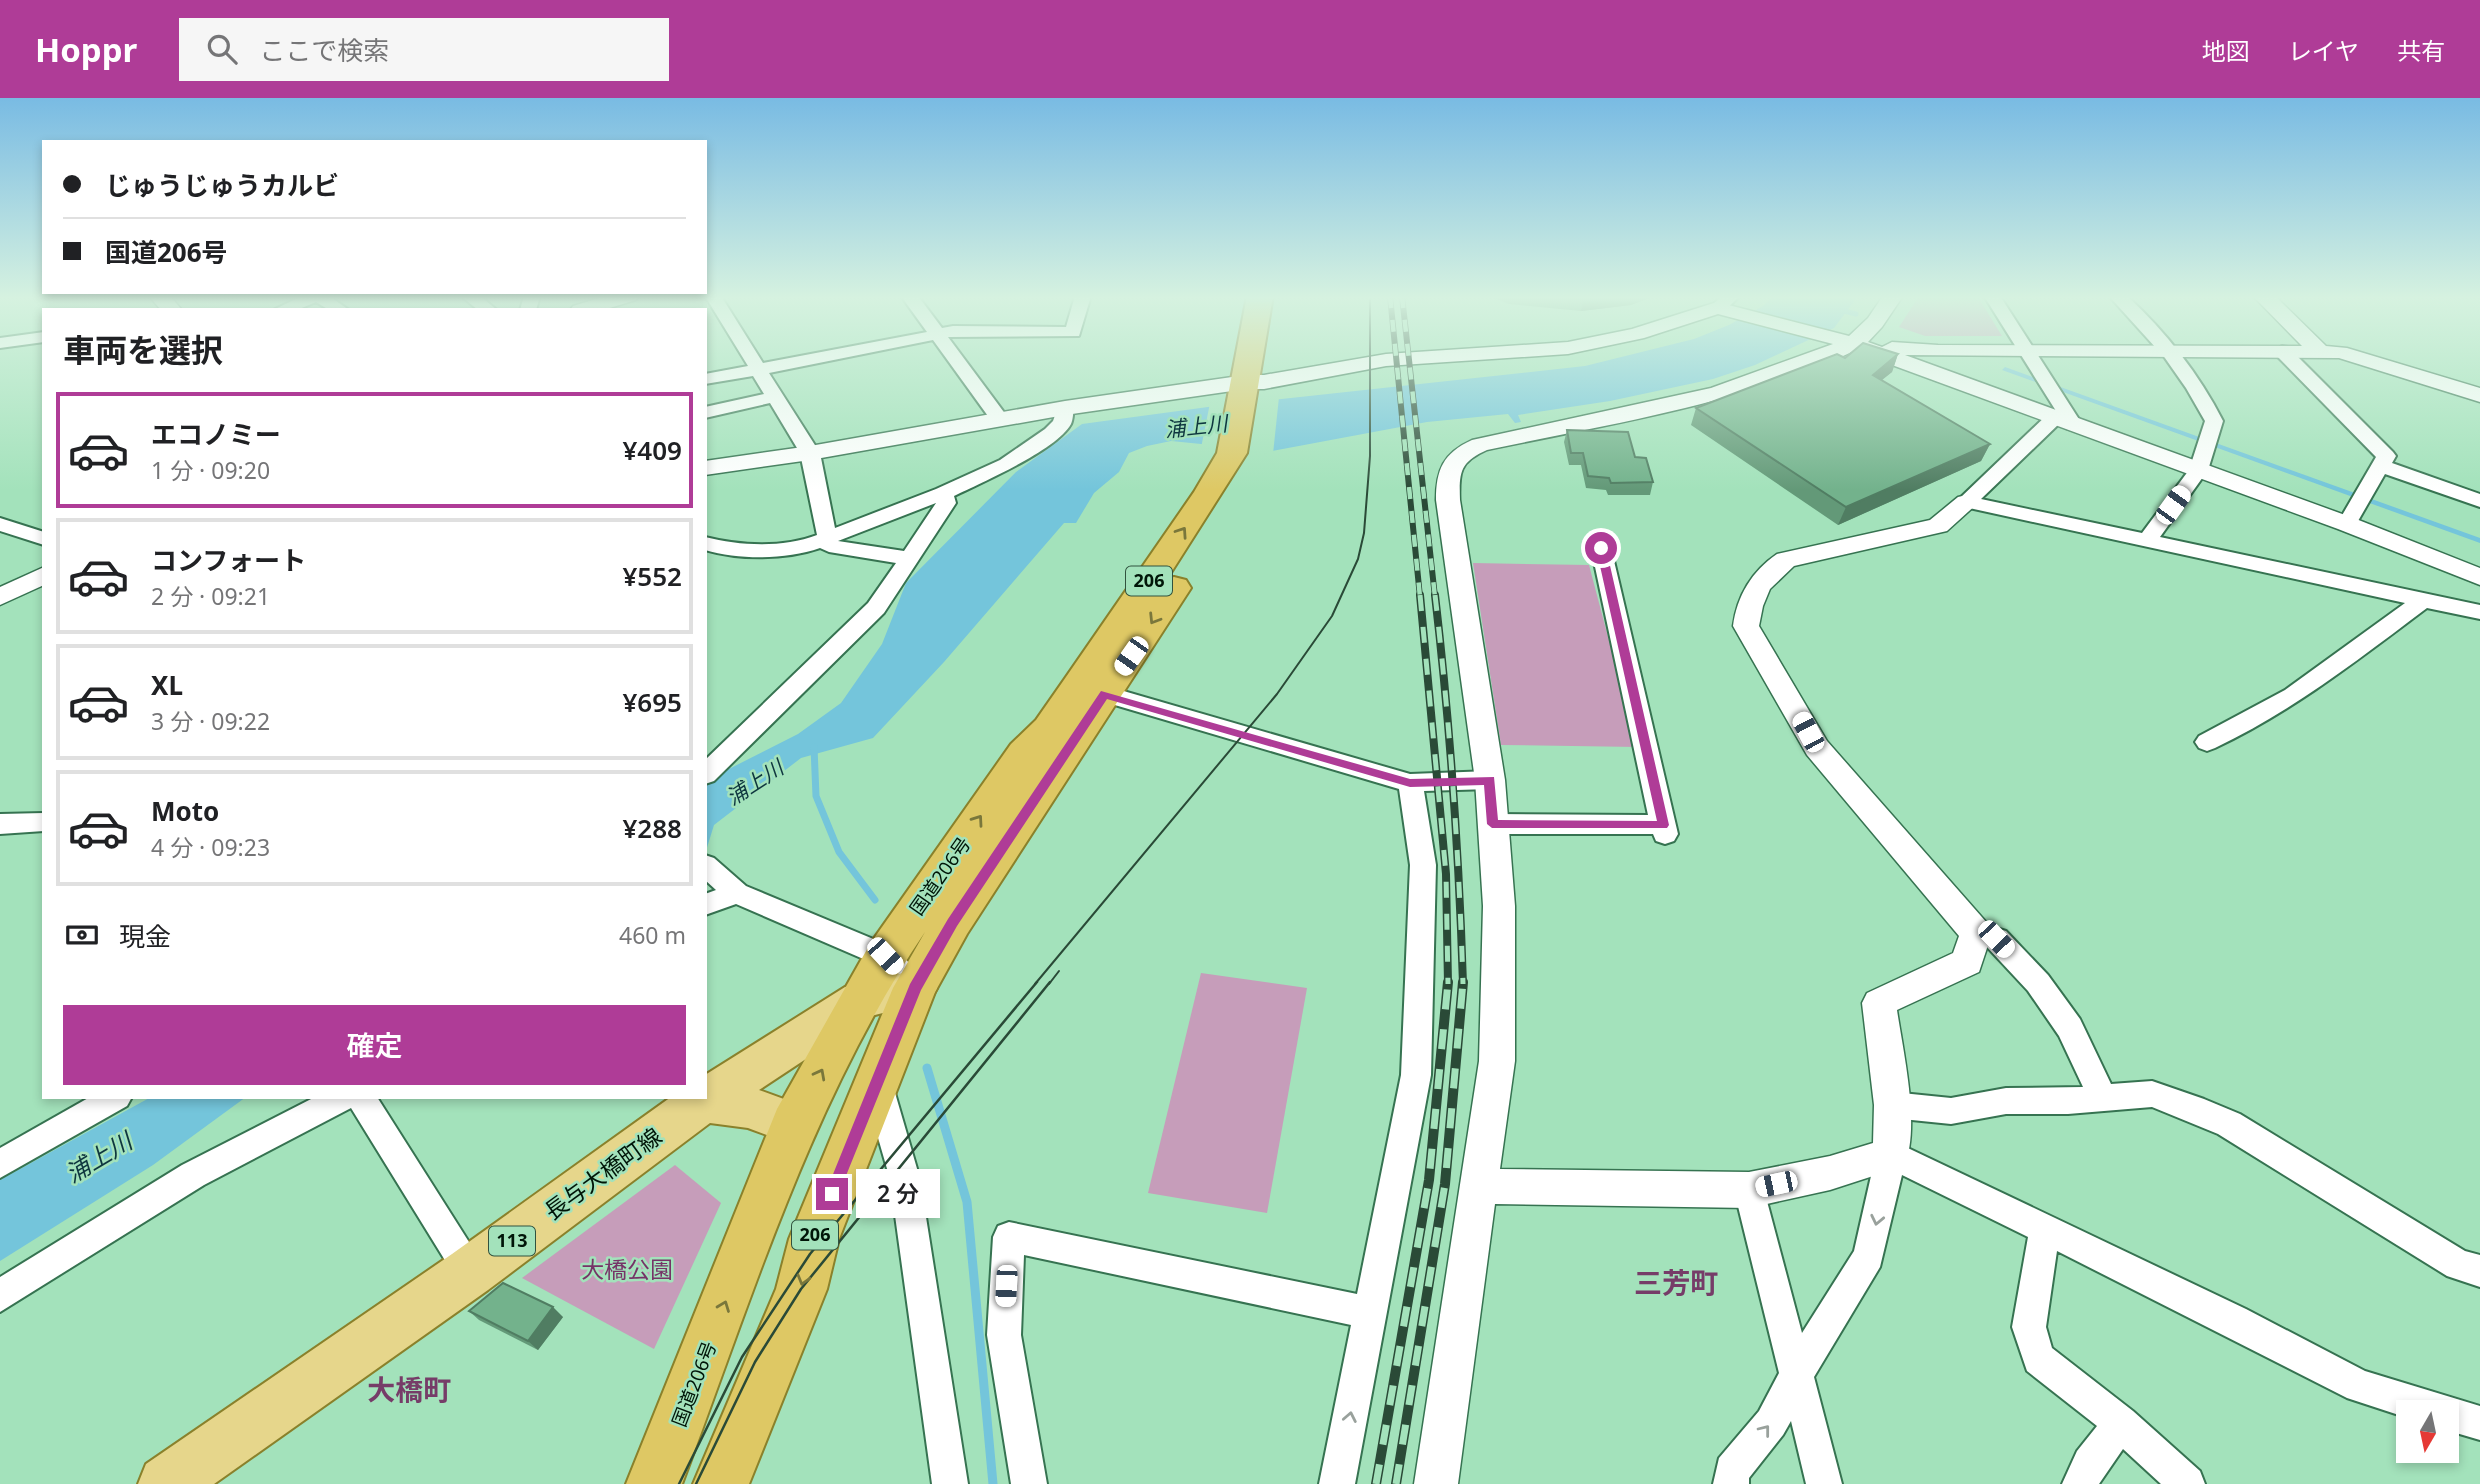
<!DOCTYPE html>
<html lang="ja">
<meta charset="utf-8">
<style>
body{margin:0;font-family:"Noto Sans","Noto Sans JP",sans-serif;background:#f6f6f6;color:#202124;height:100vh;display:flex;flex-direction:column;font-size:26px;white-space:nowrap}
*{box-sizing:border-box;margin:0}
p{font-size:23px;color:#757577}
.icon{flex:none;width:38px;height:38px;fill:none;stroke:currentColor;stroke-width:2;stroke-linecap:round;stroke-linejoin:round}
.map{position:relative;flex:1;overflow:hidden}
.details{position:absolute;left:42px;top:210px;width:665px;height:791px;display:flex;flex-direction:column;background:#fff;border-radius:0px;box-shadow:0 4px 10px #0003}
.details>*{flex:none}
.hud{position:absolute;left:42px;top:42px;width:665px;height:154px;border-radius:0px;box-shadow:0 4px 10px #0003;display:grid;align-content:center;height:154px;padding:0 21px;background:#fff}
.needle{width:46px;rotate:189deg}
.controls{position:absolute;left:2396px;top:1302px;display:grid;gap:14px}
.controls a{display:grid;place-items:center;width:63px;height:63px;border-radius:0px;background:#fff;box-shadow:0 4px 10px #0003;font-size:35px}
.end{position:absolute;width:32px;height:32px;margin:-16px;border:9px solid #af3c97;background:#fff;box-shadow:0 0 0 4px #fff}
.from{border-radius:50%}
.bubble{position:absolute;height:49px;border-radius:0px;background:#fff;box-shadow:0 4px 10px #0003;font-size:23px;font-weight:600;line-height:49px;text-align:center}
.car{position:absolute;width:21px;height:42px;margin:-21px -10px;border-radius:9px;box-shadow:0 0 5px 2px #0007;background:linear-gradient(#fff 24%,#345 0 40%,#fff 0 76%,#345 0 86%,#fff 0)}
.hud b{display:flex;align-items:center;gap:24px;height:66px;font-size:26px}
.hud b+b{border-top:2px solid #e0e0e0}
.hud i{width:18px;height:18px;background:#202124}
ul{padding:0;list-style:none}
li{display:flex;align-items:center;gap:21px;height:116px;margin:0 14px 10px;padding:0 7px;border:4px solid #e0e0e0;border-radius:0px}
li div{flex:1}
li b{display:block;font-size:26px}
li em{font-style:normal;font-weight:600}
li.active{border-color:#af3c97}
li>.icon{width:63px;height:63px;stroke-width:1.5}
h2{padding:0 21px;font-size:32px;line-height:84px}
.pay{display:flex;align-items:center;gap:18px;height:77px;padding:0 21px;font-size:26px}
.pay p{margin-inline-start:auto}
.button{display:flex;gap:14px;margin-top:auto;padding:14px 21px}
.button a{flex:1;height:80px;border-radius:0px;background:#af3c97;color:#fff;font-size:28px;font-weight:600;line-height:80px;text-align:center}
header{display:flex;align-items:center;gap:42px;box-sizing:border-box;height:98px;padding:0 35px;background:#af3c97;color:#fff}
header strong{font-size:33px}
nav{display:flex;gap:38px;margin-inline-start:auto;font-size:24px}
.search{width:490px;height:63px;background:#f6f6f6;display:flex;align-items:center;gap:18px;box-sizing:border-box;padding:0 24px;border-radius:0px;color:#757577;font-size:26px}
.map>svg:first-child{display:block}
.green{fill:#c69dba}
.water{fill:#74c5db}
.pier{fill:#a3e2bb}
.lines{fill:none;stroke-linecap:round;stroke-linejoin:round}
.stream-far2{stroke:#74c5db;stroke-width:5}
.stream-far1{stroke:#74c5db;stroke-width:7}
.stream{stroke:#74c5db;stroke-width:9}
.minor-casing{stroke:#367351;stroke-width:4}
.tertiary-casing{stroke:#367351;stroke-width:3}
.primary-casing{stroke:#8a812b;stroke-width:4}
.trunk-casing{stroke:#8a812b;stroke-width:4}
.minor{fill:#fff;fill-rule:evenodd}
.tertiary{fill:#fff;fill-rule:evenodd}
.primary{fill:#e6d68b;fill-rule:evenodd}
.trunk{fill:#dec864;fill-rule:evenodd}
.tram-far1{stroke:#2a4a37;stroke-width:2}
.tram{stroke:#2a4a37;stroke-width:2.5}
.rail-far2-casing{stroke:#2a4a37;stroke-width:6}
.rail-far1-casing{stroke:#2a4a37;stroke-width:8}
.rail-casing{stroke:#2a4a37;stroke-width:10}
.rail-far2{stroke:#a3e2bb;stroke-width:4.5;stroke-dasharray:12;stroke-linecap:butt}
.rail-far1{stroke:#a3e2bb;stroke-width:5;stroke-dasharray:16;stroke-linecap:butt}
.rail{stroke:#a3e2bb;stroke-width:7;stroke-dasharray:20;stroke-linecap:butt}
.wall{fill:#639978}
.shaded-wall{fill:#507d62}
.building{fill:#73b28c;stroke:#507d62;stroke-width:2}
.oneway{stroke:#7a773b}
.oneway2{stroke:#99a19c}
.route{fill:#af3c97}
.labels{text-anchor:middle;stroke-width:5;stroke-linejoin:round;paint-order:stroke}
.shield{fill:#a3e2bb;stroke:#31523e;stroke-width:2}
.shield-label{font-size:18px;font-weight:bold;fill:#001508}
.street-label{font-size:19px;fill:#001508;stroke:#a3e2bb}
.water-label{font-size:21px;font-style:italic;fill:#0e363f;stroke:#a3e2bb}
.near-street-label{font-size:23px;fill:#001508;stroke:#a3e2bb}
.near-park-label{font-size:23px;fill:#763367;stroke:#a3e2bb}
.near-water-label{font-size:24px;font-style:italic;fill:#0e363f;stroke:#a3e2bb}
.near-quarter-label{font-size:28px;font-weight:bold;fill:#763c68;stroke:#a3e2bb}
</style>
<header>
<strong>Hoppr</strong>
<div class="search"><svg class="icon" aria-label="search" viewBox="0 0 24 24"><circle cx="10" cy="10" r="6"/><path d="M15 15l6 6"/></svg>ここで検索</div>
<nav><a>地図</a><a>レイヤ</a><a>共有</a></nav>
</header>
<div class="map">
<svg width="2480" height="1386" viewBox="0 0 2480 1386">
<rect width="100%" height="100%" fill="#a3e2bb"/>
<g class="green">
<path d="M 1919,198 L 1978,199 L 2002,238 L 1925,238 L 1899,229 Z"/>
<path d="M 1473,465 L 1589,467 L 1637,649 L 1501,647 Z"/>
<path d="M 1201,875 L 1307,890 L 1267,1115 L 1148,1095 Z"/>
<path d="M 675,1067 L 721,1105 L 654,1251 L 522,1180 Z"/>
</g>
<g class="water">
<path d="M 1774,198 L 1858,198 L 1834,230 L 1755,267 L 1713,281 L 1610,303 L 1518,317 L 1521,324 L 1515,325 L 1508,316 L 1427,324 L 1272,353 L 1171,343 L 1147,348 L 1129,355 L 1119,374 L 1094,395 L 1076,425 L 1064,425 L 944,564 L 873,640 L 801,660 L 714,727 L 705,756 L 705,689 L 723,674 L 798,636 L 841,605 L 882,546 L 906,485 L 1016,374 L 1082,326 L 1208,309 L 1585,268 L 1694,241 L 1729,227 L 1763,208 Z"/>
<path d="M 2005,269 L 2480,440 L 2480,445 L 2002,272 Z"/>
<path d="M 151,999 L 246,999 L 153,1067 L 0,1163 L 0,1082 Z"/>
</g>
<path class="pier" d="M 1279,299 L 1273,356 L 1201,350 L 1210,305 Z"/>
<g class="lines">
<path class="stream-far2" d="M 1840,212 L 1856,216"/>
<path class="stream-far1" d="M 814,649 L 816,698 L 839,754 L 875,802"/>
<path class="stream" d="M 927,970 L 967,1104 L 993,1386"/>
<g class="minor-casing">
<g id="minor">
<path d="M 302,198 L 329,198 L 349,212 L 329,212 L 316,204 L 297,212 L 273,212 Z"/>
<path d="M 461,198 L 480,198 L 497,212 L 478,212 Z"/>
<path d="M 524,198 L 540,198 L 536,212 L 520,212 Z"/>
<path d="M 705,198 L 721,198 L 763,265 L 927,234 L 901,198 L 918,198 L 942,230 L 953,228 L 1066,229 L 1075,198 L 1091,198 L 1079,238 L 948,239 L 1009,321 L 1000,327 L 993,325 L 933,242 L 769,275 L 820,355 L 835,430 L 936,391 L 1000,362 L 1045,331 L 1053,323 L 1059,306 L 1065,305 L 1074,310 C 1073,315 1073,322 1071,326 C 1057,352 981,385 954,398 L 956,405 L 884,515 L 714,683 L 705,686 L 705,662 L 868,505 L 896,465 L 829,454 L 820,450 C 785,462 740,462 705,452 L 705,439 C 741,448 782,450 817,437 L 800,355 L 770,305 L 705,320 L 705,309 L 764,296 L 753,278 L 705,286 L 705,276 L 748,268 ZM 936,405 L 904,453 L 838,443 Z"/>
<path d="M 1722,198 L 1740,198 L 1723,214 L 1711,214 L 1709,210 Z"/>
<path d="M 1984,198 L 2000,198 L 2082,326 L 2073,332 L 2066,330 L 2062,323 L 1981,401 L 2142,435 L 2189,372 L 2205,323 L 2186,290 L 2165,260 L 2109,198 L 2127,198 C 2166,234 2199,276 2223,323 L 2208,372 L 2160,439 L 2480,507 L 2480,521 L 2427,510 C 2359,561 2293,613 2215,650 L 2207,653 L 2199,650 L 2195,644 L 2199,638 L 2285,592 L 2405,505 L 1960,408 L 1957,404 L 1960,400 L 2049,315 L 2056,313 Z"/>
<path d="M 44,234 L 44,244 L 0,250 L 0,240 Z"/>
<path d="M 2282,248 L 2288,249 L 2393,354 L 2396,358 L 2392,365 L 2480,396 L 2480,409 L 2385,376 L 2354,430 L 2340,430 L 2337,426 L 2376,359 L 2276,257 L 2273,253 Z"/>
<path d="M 0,420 L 44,434 L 44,447 L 0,433 Z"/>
<path d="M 1601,444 L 1608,445 L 1611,450 L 1678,736 L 1674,743 L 1665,746 L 1656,743 L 1653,736 L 1492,736 L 1483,733 L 1479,726 L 1483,719 L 1492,716 L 1648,717 L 1591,450 L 1594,445 Z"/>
<path d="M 1089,583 L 1410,676 L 1490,673 L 1499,676 L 1502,682 L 1499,688 L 1490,691 L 1424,693 L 1436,767 L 1431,977 L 1355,1386 L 1319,1386 L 1351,1227 L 1024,1157 L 1021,1237 L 1047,1386 L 1011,1386 L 987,1237 L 993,1139 L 998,1128 L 1009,1124 L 1357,1196 L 1401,977 L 1410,767 L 1399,691 L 1081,597 L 1078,591 L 1081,585 Z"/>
<path d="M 44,715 L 44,733 L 0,736 L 0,716 Z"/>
<path d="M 705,757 L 714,760 L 746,788 L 895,850 L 925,882 L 929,890 L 925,898 L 915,902 L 905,898 L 875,866 L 736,806 L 705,817 L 705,796 L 716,792 L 705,782 Z"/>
<path d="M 1976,824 L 2006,833 L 2048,877 L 2080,921 L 2111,986 L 2152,983 L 2204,1001 L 2240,1016 L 2465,1153 L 2480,1157 L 2480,1189 L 2447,1178 L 2218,1036 L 2152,1009 L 2068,1016 L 2006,1016 L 1951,1026 L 1892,1020 L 1882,1016 L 1877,1007 L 1882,998 L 1892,994 L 1951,1000 L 2006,990 L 2083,989 L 2059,938 L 2028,893 L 1987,849 L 1967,843 L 1963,835 L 1967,827 Z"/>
<path d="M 878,975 L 888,979 L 893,988 L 920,1081 L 968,1386 L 932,1386 L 890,1081 L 863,988 L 868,979 Z"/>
<path d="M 90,999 L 132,999 L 127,1008 L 0,1080 L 0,1050 Z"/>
<path d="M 315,999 L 377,999 L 481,1163 L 486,1174 L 481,1185 L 470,1190 L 459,1185 L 351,1010 L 204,1087 L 0,1214 L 0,1179 L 182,1067 Z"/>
<path d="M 1891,1042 L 2246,1211 L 2365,1273 L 2480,1308 L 2480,1342 L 2446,1332 L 2446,1314 L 2408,1314 L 2408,1320 L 2347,1300 L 2057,1153 L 2046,1229 L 2052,1250 L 2133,1313 L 2200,1373 L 2205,1386 L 2161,1386 L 2123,1351 L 2099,1386 L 2062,1386 L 2077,1353 L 2097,1328 L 2027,1273 L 2012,1229 L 2028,1139 L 1902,1077 L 1880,1169 L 1814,1279 L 1842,1386 L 1806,1386 L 1791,1323 L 1783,1337 L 1749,1380 L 1749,1386 L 1713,1386 L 1719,1360 L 1759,1313 L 1779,1275 L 1734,1092 L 1738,1082 L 1749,1077 L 1760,1082 L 1764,1092 L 1802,1235 L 1854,1153 L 1876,1056 L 1880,1046 Z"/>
</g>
</g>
<g class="tertiary-casing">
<g id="tertiary">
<path d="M 149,198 L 170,198 L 182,212 L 161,212 Z"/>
<path d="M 606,198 L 639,198 L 636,202 L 603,212 L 570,212 L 573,208 Z"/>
<path d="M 1883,198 L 1903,198 L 1882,229 L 1868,244 L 1882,249 L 1892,244 L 1938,247 L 2302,248 L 2253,198 L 2275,198 L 2326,248 L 2347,250 L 2480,290 L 2480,304 L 2339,260 L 1905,257 L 2356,421 L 2480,470 L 2480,487 L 2338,431 L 1854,253 C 1738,307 1610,326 1487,352 C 1460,364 1459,374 1460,402 L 1505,682 L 1515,808 L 1515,963 L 1500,1071 L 1749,1074 L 1830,1058 L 1873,1045 L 1874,1007 L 1862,905 L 1867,895 L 1953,855 L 1959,838 L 1807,657 L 1733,528 C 1737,498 1752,473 1777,456 L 1930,422 L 1958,399 L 1967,397 L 1976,399 L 1979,404 L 1947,433 L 1794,468 L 1770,491 L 1763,508 L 1759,528 L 1827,643 L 1988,826 L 1992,835 L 1979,874 L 1897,912 C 1903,953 1921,1031 1904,1068 L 1830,1092 L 1749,1110 L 1495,1106 L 1458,1386 L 1414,1386 L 1479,963 L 1483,808 L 1475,682 L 1436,402 C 1436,372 1443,355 1472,342 L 1711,290 L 1833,246 L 1718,216 L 1644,240 L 1568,256 L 1386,268 L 1264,291 L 1246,291 L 1065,317 L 810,362 L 705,377 L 705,363 L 810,348 L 1065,303 L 1246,277 L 1264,277 L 1386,256 L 1568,244 L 1632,231 L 1717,204 L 1849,238 L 1868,220 Z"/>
<path d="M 44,469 L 44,487 L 0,507 L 0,489 Z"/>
</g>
</g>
<g class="primary-casing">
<path id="primary" d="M 915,872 L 930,877 L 937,890 L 930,903 L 871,918 L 759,992 L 811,1011 L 817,1026 L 811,1041 L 794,1047 L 748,1030 L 710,1025 L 488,1192 L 214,1386 L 138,1386 L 146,1366 L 452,1156 L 671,999 L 705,999 L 705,977 L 845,889 Z"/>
</g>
<g class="trunk-casing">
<path id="trunk" d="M 1247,198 L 1273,198 L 1247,355 L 1167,481 L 1174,479 L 1186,482 L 1191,490 L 967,836 L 935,894 L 839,1141 L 827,1191 L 749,1386 L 693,1386 L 776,1191 L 789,1141 L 893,890 L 925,834 C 812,1001 753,1198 682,1386 L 626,1386 L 777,1011 L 870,846 L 1011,646 L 1036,622 L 1066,579 L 1194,394 L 1217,355 Z"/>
</g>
<use href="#minor" class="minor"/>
<use href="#tertiary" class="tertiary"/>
<use href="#primary" class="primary"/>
<use href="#trunk" class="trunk"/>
<g class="tram-far1">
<path d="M 1035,886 L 1277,596 L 1332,518 L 1358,461 L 1364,435 L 1370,358 L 1370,198"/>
<path d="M 1049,886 L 1059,873"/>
</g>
<g class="tram">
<path d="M 679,1386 L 742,1259 L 810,1156 L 1037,884"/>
<path d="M 696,1386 L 755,1264 L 801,1191 L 1050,884"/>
</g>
<g class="rail-far2-casing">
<g id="rail-far2">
<path d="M 1390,198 L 1420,499"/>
<path d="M 1402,198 L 1435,499"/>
</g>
</g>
<g class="rail-far1-casing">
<g id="rail-far1">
<path d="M 1420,497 L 1446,776 L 1448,886"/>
<path d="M 1435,497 C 1450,626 1459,756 1463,886"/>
</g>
</g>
<g class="rail-casing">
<g id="rail">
<path d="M 1376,1386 L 1429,1082 L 1448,884"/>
<path d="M 1396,1386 L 1445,1086 L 1463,884"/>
</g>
</g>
<use href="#rail-far2" class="rail-far2"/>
<use href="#rail-far1" class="rail-far1"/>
<use href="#rail" class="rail"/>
</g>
<g class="wall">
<path d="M 1489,198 L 1654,198 L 1631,207 L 1581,213 L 1509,206 Z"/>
<path d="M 1898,256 L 1892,274 L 1881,282 L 1990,346 L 1981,363 L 1838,427 L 1691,327 L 1696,310 L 1845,260 Z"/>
<path d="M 1567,332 L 1635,359 L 1653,384 L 1650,397 L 1608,397 L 1606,392 L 1586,390 L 1581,367 L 1569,367 L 1564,344 Z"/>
<path d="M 469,1213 L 563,1219 L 538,1252 L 479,1222 Z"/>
</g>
<g class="shaded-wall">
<path d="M 1584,198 L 1654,198 L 1631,207 L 1581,213 Z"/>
<path d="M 1898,256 L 1892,274 L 1866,295 L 1873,277 Z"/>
<path d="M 1990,346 L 1981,363 L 1838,427 L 1846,409 Z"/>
<path d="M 553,1209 L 563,1219 L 538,1252 L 528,1243 Z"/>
</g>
<g class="building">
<path d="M 1863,245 L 1898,256 L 1873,277 L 1990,346 L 1846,409 L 1696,310 L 1837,256 L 1845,260 Z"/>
<path d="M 1567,332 L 1628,334 L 1635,359 L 1646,360 L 1653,384 L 1611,385 L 1609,380 L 1588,378 L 1583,355 L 1571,355 Z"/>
<path d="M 503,1185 L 553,1209 L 528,1243 L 469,1213 Z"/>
</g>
<defs><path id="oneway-chevron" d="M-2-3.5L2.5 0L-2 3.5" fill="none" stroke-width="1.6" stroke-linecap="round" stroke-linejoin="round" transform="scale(1.75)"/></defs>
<g class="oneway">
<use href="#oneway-chevron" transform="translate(1182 434) rotate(-56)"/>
<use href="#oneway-chevron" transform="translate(1154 521) rotate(122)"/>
<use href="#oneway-chevron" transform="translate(978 722) rotate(-55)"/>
<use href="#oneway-chevron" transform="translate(820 976) rotate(-62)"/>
<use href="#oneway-chevron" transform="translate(803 1182) rotate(106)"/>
<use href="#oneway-chevron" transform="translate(724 1208) rotate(-69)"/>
</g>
<g class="oneway2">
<use href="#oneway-chevron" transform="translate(1877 1122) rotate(102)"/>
<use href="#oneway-chevron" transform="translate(1350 1319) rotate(-79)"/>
<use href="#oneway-chevron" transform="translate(1765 1332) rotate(-52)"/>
</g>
<linearGradient id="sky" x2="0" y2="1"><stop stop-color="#79bbe3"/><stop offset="0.51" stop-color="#d6f2e0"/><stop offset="1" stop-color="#d6f2e0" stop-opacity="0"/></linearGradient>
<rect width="2480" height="392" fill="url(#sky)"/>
<path class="route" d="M 1601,447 L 1606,450 L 1669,727 L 1667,730 L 1492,730 L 1487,726 L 1484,687 L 1410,689 L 1107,601 L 957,828 L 921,892 L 837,1100 L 827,1100 L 825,1096 L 910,886 L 948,821 L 1101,593 L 1410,681 L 1494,679 L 1498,722 L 1657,723 L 1596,450 Z"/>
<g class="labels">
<g class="shield">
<rect x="1126" y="468.5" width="46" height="29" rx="5"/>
<rect x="792" y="1122.5" width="46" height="29" rx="5"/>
<rect x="489" y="1128.5" width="46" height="29" rx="5"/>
</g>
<g class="shield-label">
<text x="1149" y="489">206</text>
<text x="815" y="1143">206</text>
<text x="512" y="1149">113</text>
</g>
<g class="street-label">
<text transform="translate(940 778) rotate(-55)" y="7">国道206号</text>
<text transform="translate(694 1286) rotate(-69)" y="7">国道206号</text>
</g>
<g class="water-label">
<text transform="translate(1196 329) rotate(-6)" y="7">浦上川</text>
<text transform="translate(755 685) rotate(-33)" y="7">浦上川</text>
</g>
<g class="near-street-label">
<text transform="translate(603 1076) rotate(-36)" y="8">長与大橋町線</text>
</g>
<g class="near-park-label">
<text x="627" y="1180">大橋公園</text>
</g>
<g class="near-water-label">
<text transform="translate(99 1060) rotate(-31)" y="8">浦上川</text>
</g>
<g class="near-quarter-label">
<text x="1676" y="1195">三芳町</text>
<text x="409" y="1302">大橋町</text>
</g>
</g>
</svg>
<div class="controls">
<a><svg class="needle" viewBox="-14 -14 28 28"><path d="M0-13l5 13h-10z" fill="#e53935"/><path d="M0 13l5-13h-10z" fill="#757577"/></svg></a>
</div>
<i class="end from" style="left:1601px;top:450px"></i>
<i class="end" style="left:832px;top:1096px"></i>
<div class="bubble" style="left:856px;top:1071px;width:84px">2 分</div>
<i class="car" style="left:2173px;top:407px;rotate:36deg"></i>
<i class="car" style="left:1131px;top:558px;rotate:215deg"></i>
<i class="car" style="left:1808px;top:634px;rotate:332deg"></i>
<i class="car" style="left:1996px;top:841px;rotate:136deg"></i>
<i class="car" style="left:885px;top:858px;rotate:137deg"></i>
<i class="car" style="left:1776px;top:1086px;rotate:258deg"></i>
<i class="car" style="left:1006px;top:1188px;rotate:183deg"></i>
<div class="hud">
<b><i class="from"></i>じゅうじゅうカルビ</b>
<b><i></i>国道206号</b>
</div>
<section class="details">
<h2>車両を選択</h2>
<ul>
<li class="active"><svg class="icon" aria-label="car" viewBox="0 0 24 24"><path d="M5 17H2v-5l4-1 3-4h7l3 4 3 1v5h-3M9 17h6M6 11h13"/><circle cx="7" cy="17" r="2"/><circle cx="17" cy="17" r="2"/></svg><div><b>エコノミー</b><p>1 分 · 09:20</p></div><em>¥409</em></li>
<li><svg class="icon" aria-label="car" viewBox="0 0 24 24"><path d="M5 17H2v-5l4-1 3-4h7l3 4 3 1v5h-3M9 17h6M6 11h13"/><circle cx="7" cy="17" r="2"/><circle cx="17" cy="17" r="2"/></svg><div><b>コンフォート</b><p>2 分 · 09:21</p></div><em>¥552</em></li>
<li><svg class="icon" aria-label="car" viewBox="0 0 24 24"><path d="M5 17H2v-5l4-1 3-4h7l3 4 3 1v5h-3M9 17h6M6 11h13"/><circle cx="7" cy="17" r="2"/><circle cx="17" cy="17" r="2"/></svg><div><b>XL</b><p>3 分 · 09:22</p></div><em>¥695</em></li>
<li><svg class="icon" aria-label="car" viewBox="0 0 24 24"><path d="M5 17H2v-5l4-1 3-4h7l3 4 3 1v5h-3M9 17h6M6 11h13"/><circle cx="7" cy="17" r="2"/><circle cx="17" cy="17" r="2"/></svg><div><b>Moto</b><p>4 分 · 09:23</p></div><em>¥288</em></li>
</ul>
<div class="pay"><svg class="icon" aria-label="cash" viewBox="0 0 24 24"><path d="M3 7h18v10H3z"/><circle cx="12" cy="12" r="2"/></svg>現金<p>460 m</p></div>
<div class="button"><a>確定</a></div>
</section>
</div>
